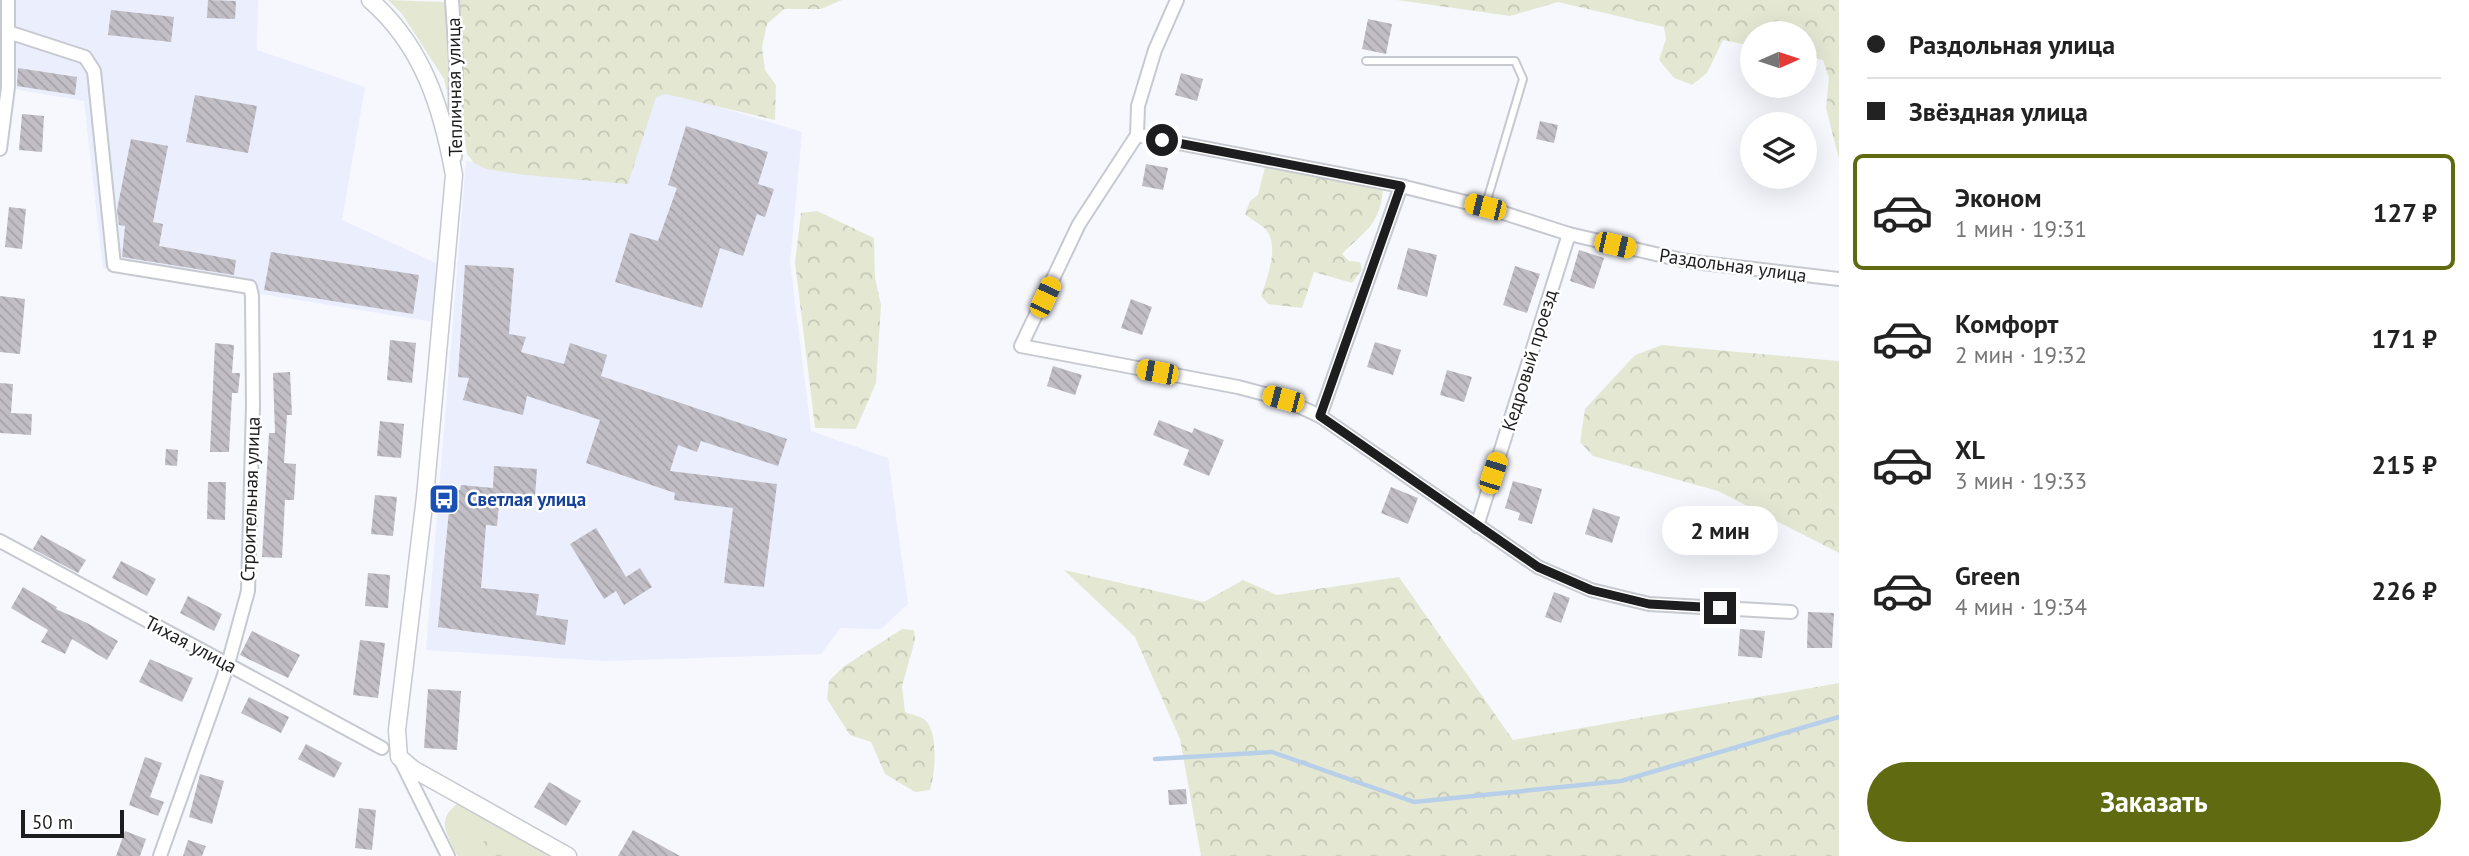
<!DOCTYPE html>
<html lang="ru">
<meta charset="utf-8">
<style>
body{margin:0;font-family:"PT Sans",sans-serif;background:#f6f6f6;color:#222;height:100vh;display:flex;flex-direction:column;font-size:26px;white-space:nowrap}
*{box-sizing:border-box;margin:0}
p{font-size:23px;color:#767676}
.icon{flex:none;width:38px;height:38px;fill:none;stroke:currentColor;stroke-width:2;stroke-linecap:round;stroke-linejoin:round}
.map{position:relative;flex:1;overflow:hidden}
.side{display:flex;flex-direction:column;background:#fff;width:630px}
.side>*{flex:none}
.guide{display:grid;align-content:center;height:154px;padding:0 28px;background:#fff}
.needle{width:46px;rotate:87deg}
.buttons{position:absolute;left:1740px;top:21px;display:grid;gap:14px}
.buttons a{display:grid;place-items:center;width:77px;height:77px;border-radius:50%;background:#fff;box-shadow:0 7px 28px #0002;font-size:35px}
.scale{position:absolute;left:21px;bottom:18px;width:103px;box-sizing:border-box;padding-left:7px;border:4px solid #1d1d20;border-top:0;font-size:19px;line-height:24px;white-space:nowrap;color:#1d1d20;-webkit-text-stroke:5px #fff;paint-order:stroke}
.end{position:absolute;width:32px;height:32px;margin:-16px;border:9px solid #1d1d20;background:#fff;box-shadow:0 0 0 4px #fff}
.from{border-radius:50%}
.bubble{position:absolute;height:49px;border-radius:24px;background:#fff;box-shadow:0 7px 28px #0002;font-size:23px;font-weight:700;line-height:49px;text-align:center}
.car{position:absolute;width:21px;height:42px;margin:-21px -10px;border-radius:9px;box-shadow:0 0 5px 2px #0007;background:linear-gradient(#f5c518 24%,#345 0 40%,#f5c518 0 76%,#345 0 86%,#f5c518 0)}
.guide b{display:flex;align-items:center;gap:24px;height:66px;font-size:26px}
.guide b+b{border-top:2px solid #e0e0e0}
.guide i{width:18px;height:18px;background:#222}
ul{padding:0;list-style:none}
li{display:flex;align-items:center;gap:21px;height:116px;margin:0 14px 10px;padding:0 14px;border:4px solid transparent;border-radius:10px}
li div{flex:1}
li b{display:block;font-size:26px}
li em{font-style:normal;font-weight:700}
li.current{border-color:#606a11}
li>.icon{width:63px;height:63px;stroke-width:1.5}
.button{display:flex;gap:14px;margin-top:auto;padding:14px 28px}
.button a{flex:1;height:80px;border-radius:42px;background:#606a11;color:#fff;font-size:28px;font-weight:700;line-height:80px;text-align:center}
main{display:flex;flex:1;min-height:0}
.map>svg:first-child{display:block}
.built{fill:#eaeefd}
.grass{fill:#e4e8d3}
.forest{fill:url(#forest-crowns)}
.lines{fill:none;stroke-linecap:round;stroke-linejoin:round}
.stream{stroke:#b7cfe9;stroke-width:4.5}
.building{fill:url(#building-back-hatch)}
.service-casing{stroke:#c7c9d1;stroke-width:10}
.minor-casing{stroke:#c7c9d1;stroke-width:16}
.tertiary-casing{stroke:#c7c9d1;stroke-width:19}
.service{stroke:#fff;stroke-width:6}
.minor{stroke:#fff;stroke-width:12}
.tertiary{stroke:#fff;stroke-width:16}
.route{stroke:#1d1d20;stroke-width:9}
.labels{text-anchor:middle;stroke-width:5;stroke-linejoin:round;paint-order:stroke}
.street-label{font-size:19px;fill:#1d1d20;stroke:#fff}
.transit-label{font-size:19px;font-weight:bold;fill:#164399;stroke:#fff;text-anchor:start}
</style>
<main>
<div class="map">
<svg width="1839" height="856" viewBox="0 0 1839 856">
<defs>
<pattern id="forest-crowns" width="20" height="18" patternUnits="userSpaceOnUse" patternTransform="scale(1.75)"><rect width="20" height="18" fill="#e4e8d3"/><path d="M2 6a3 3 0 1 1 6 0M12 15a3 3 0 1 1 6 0" fill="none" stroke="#c3c7b5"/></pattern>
<pattern id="building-back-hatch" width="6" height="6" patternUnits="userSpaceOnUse" patternTransform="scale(1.75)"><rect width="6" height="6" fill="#c1bec5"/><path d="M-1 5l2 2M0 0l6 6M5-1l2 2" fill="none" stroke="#a5a3a9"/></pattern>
</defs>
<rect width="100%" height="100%" fill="#f6f8fe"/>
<g class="built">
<path d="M 15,0 L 258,0 L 257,50 L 365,87 L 342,220 L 436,263 L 434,322 L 103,268 L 84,101 L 14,89 Z"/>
<path d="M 654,87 L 802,132 L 790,263 L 811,431 L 888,458 L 908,604 L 881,629 L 840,628 L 821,654 L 605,661 L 426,650 L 466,161 L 624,177 Z"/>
</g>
<g class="grass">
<path d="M 388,0 L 445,2 L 449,18 L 449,101 L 444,79 L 402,14 Z"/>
<path d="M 457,804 L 464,806 L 551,856 L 457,856 C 448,835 435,821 457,804 Z"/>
</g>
<g class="forest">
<path d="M 456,0 L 842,0 L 821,9 L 784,9 L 767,24 L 762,47 L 765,70 L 776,85 L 775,120 L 666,94 L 656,97 L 628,184 L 525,175 L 486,169 L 474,163 L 467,154 L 462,121 L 464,69 Z"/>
<path d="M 1397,0 L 1839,0 L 1839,159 L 1826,108 L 1829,78 L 1823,60 L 1804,56 L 1804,33 L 1752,33 L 1752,46 L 1723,40 L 1707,73 L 1692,85 L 1674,78 L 1659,60 L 1666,39 L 1664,27 L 1558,2 L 1510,16 Z"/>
<path d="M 1265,167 L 1383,189 C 1381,223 1365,231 1342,254 L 1349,261 L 1360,262 L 1362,270 L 1352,283 L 1314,272 L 1302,308 L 1268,304 L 1261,296 C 1267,279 1279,248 1267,231 C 1263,225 1251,220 1245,214 L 1250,201 L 1258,195 Z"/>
<path d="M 817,211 L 874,238 L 875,278 L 881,305 L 876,383 L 856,429 L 815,428 L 795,262 L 801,213 Z"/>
<path d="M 1662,345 L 1839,361 L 1839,553 L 1718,491 L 1593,456 L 1580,442 L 1585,409 L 1635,355 Z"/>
<path d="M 1064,570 L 1204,602 L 1243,580 L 1277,595 L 1399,577 L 1513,740 L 1839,683 L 1839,856 L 1201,856 L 1180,739 L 1135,637 Z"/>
<path d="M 902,629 L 914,630 L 915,640 L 902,686 L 905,712 C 911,715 921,716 925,720 C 939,732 935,775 930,790 L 915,792 L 885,774 L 871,742 L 850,735 L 827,699 L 829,681 L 843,667 Z"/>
<path d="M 493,837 L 505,840 L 515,856 L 478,856 L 477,845 Z"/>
</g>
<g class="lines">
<path class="stream" d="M 1155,759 L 1272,752 L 1414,802 L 1621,781 L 1839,717"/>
</g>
<g class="building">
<path d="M 208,0 L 236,1 L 235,19 L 207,18 Z"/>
<path d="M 111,10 L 174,17 L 171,42 L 108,35 Z"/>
<path d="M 1368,19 L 1392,24 L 1386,54 L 1362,49 Z"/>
<path d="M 18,68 L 77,77 L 75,95 L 17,86 Z"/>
<path d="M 1181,73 L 1203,79 L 1197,101 L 1175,95 Z"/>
<path d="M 195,95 L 257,106 L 248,153 L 186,142 Z"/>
<path d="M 22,114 L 44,116 L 42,152 L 19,150 Z"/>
<path d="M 1540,121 L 1558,125 L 1554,143 L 1536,139 Z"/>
<path d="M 686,126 L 768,152 L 758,184 L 774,189 L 765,217 L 757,214 L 743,256 L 720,248 L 702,308 L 615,282 L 630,233 L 658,241 L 677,188 L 668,185 Z"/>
<path d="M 131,139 L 168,146 L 153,222 L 163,224 L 159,246 L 236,260 L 234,275 L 122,257 L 125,226 L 119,225 L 117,210 Z"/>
<path d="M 1146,164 L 1168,168 L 1163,190 L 1142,186 Z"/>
<path d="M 9,207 L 26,209 L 22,249 L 5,247 Z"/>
<path d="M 1408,248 L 1437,255 L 1427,297 L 1397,289 Z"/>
<path d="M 1579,250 L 1604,258 L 1594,289 L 1570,281 Z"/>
<path d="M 271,252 L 419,275 L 413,314 L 264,290 Z"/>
<path d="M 465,265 L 514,268 L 509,334 L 526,337 L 521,352 L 564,364 L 570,343 L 607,355 L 601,376 L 787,439 L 778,466 L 701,441 L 697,452 L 678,445 L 670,471 L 777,484 L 764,587 L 724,583 L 733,508 L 674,500 L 675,493 L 586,463 L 600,420 L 527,396 L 523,415 L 463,400 L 469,378 L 458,377 Z"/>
<path d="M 1515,266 L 1540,274 L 1527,313 L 1503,305 Z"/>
<path d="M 0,296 L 25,299 L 20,354 L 0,352 Z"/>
<path d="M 1131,299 L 1152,307 L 1142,335 L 1121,328 Z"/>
<path d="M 390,340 L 416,343 L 412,383 L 387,380 Z"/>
<path d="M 1375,342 L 1401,350 L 1393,375 L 1367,367 Z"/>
<path d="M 215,343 L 234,345 L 232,373 L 240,373 L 238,393 L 232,393 L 229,452 L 210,452 Z"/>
<path d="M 1053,366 L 1082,375 L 1075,395 L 1047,386 Z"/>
<path d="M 1447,370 L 1472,377 L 1464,402 L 1440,395 Z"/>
<path d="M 290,372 L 292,415 L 287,415 L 284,463 L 296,464 L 294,500 L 285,500 L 282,558 L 262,557 L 269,433 L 275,433 L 273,373 Z"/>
<path d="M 0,383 L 13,384 L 11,413 L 32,414 L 31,435 L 0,433 Z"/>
<path d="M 1159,420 L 1192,433 L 1194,428 L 1224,440 L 1209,476 L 1183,465 L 1189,450 L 1153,435 Z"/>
<path d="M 380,421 L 404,424 L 401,458 L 377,456 Z"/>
<path d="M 166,449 L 178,450 L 177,466 L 165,465 Z"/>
<path d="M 494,466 L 537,469 L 535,496 L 500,493 L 497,526 L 486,525 L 481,588 L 539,594 L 536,615 L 568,620 L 565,645 L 438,627 L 451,489 L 460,490 L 461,485 L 493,488 Z"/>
<path d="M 1513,481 L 1542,489 L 1532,524 L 1518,520 L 1520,513 L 1505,508 Z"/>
<path d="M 208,482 L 226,482 L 225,520 L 207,519 Z"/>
<path d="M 1391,487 L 1418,498 L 1408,524 L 1381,513 Z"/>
<path d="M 375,495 L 397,497 L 393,536 L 371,534 Z"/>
<path d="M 1593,508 L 1620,517 L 1612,543 L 1585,534 Z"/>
<path d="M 596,528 L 626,577 L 640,568 L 652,587 L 624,605 L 616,591 L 604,599 L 570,544 Z"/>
<path d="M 41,535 L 86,560 L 78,573 L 33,549 Z"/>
<path d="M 121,561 L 156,579 L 147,596 L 112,578 Z"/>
<path d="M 368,573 L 390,575 L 388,608 L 365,606 Z"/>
<path d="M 23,587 L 57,607 L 56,609 L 87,623 L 118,641 L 107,660 L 72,639 L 65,654 L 41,642 L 48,630 L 11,608 Z"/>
<path d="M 1554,592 L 1570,598 L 1561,623 L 1545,617 Z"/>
<path d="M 188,596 L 222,614 L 214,631 L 180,613 Z"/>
<path d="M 1808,612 L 1834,613 L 1832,648 L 1807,648 Z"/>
<path d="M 1740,629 L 1765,631 L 1762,658 L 1738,656 Z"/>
<path d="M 252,631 L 300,655 L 288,678 L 240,655 Z"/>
<path d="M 360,640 L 385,643 L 378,698 L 353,695 Z"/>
<path d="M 150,659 L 193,678 L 182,702 L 139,682 Z"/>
<path d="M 428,689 L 461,691 L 457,750 L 424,748 Z"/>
<path d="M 249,697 L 289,717 L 281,733 L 241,713 Z"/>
<path d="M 306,744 L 342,763 L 334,778 L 298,759 Z"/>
<path d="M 145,757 L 162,763 L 150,797 L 164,802 L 158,816 L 129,805 Z"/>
<path d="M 200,774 L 224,781 L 212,824 L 189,817 Z"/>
<path d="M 549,782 L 581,801 L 566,826 L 534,807 Z"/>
<path d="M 1186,789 L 1187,804 L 1169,805 L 1168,790 Z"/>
<path d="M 359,808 L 376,810 L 372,850 L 355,848 Z"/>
<path d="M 633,830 L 680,856 L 618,856 Z"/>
<path d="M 125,831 L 146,839 L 140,856 L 116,856 Z"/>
<path d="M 188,840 L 206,846 L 202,856 L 183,856 Z"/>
</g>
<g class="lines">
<g class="service-casing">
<path id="service" d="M 1366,61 L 1515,61 L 1523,79 L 1485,207"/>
</g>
<g class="minor-casing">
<g id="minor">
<path d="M 452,0 L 456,62 L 455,157"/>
<path d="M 1177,0 L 1155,50 L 1138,106 L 1137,135 L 1079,224 L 1021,346 L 1238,387 L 1283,399 L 1320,416 L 1538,567 L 1591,590 L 1649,604 L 1791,612"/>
<path d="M 8,32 L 85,57 L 94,71 L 114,265 L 250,287 L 252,296 L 253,406 L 248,591 L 228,664 L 160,856"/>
<path d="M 1137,135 L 1401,186 L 1485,207 L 1569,234 L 1686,261 L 1839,279"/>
<path d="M 0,149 L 8,87 L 8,0"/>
<path d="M 1320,416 L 1401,186"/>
<path d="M 1477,526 L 1569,234"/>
<path d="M 0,541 L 382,748"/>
<path d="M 401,761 L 448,856"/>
</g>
</g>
<g class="tertiary-casing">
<path id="tertiary" d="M 370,0 C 423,46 442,108 454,175 L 425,497 L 397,730 L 399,757 L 413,769 L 568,856"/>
</g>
<use href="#service" class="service"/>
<use href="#minor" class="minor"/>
<use href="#tertiary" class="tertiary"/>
</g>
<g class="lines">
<path class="route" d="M 1162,140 L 1401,186 L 1320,416 L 1538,567 L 1591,590 L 1649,604 L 1720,608"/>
</g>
<defs>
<g id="bus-square" transform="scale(1.575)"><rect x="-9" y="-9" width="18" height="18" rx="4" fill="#1a4fb4" stroke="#fff"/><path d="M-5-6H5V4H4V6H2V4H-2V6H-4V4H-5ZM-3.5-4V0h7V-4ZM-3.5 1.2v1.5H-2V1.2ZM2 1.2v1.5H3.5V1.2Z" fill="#fff"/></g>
</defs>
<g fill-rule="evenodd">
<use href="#bus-square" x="444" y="499"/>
</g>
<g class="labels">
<g class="street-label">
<text transform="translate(454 87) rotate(-91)" y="7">Тепличная улица</text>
<text transform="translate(1733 265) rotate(8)" y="7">Раздольная улица</text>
<text transform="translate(1529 360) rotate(-73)" y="7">Кедровый проезд</text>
<text transform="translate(250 499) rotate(-88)" y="7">Строительная улица</text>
<text transform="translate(191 644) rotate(28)" y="7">Тихая улица</text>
</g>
<g class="transit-label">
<text x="467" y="506">Светлая улица</text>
</g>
</g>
</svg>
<div class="buttons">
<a><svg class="needle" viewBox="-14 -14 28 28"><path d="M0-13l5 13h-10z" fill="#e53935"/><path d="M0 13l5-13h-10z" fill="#767676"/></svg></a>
<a><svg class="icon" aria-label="layers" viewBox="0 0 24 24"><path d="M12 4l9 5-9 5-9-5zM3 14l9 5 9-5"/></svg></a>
</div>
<div class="scale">50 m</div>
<i class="end from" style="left:1162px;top:140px"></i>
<i class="end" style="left:1720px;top:608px"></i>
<div class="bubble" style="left:1662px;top:506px;width:116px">2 мин</div>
<i class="car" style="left:1485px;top:207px;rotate:284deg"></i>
<i class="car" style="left:1615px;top:245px;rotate:103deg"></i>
<i class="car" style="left:1045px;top:297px;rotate:25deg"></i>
<i class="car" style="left:1157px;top:372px;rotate:281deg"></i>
<i class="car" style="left:1283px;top:399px;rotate:285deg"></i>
<i class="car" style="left:1493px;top:473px;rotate:18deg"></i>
</div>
<section class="side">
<div class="guide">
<b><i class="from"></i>Раздольная улица</b>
<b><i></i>Звёздная улица</b>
</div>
<ul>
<li class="current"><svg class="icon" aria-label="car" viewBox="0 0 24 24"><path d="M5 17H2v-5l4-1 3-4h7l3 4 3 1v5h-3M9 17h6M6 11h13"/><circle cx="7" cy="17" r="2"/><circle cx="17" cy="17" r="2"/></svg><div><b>Эконом</b><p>1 мин · 19:31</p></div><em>127 ₽</em></li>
<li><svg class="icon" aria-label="car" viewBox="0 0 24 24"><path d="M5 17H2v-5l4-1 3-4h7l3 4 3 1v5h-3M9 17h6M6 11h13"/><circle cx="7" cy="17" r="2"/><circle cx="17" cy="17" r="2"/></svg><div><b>Комфорт</b><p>2 мин · 19:32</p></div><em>171 ₽</em></li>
<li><svg class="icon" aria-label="car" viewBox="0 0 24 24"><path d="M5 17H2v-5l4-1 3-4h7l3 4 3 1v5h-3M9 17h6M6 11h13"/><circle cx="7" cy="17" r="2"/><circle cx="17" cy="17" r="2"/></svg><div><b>XL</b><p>3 мин · 19:33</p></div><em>215 ₽</em></li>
<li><svg class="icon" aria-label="car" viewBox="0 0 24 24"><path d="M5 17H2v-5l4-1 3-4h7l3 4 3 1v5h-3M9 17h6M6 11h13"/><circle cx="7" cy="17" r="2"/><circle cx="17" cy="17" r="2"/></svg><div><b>Green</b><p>4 мин · 19:34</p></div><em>226 ₽</em></li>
</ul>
<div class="button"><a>Заказать</a></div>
</section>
</main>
